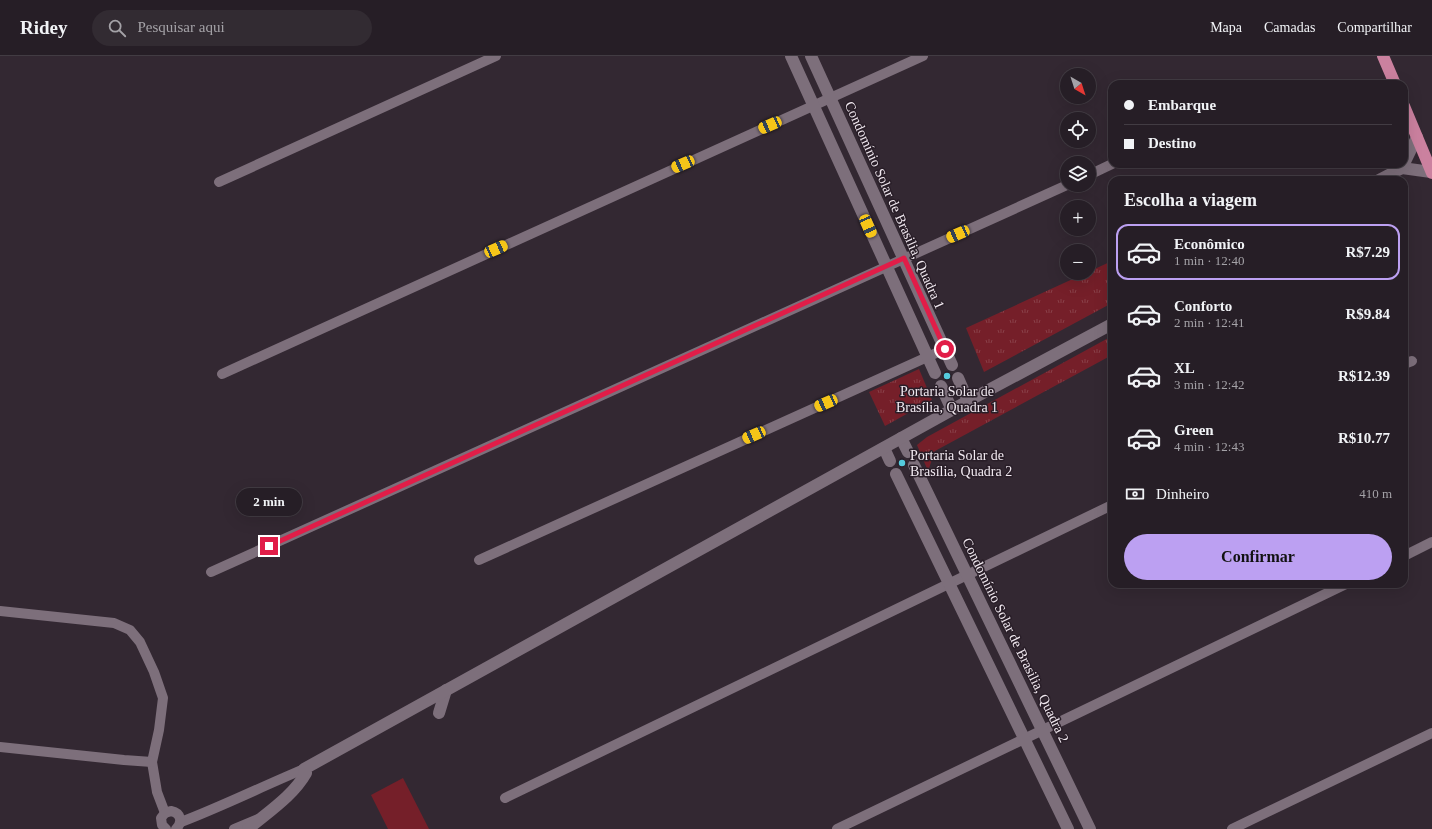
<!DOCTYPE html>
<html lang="pt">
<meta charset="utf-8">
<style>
body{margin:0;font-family:Georgia,serif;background:#322b32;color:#f1f3f6;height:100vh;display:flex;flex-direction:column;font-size:15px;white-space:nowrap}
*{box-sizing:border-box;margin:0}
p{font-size:13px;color:#a4a2a7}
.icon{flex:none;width:22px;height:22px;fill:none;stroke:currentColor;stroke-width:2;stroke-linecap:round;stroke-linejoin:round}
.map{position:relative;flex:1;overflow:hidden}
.sheet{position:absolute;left:1108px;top:120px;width:300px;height:412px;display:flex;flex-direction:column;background:#261e26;border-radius:12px;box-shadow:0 4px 16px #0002,0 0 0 1px #423c43}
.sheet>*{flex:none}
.hud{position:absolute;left:1108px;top:24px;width:300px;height:88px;border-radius:12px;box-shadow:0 4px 16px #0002,0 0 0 1px #423c43;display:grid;align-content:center;height:88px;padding:0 16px;background:#261e26}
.needle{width:26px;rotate:141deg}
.fabs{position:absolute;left:1060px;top:12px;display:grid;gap:8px}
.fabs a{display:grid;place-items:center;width:36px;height:36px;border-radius:50%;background:#261e26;box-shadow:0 4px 16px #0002,0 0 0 1px #423c43;font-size:20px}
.end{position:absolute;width:18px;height:18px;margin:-9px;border:5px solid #e11d48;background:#fff;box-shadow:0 0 0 2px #fff}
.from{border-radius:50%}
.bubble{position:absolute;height:28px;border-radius:14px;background:#261e26;box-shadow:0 4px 16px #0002,0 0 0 1px #423c43;font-size:13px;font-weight:700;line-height:28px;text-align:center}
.car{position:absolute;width:12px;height:24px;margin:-12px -6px;border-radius:5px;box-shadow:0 0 3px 1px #0007;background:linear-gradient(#f5c518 24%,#345 0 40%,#f5c518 0 76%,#345 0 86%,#f5c518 0)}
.hud b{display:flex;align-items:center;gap:14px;height:38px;font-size:15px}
.hud b+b{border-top:1px solid #423c43}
.hud i{width:10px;height:10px;background:#f1f3f6}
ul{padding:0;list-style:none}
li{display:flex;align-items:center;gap:12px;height:56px;margin:0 8px 6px;padding:0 8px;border:2px solid transparent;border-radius:12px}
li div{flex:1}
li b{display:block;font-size:15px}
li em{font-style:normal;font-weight:700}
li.active{border-color:#bca0f2}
li>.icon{width:36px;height:36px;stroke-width:1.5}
h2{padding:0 16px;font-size:18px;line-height:48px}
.pay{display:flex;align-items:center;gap:10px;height:44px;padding:0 16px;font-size:15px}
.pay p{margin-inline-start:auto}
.primary-button{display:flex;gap:8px;margin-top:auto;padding:8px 16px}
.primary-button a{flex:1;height:46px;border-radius:24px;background:#bca0f2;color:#111;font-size:16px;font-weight:700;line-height:46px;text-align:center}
header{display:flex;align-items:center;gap:24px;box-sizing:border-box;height:56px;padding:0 20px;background:#261e26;border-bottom:1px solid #423c43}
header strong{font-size:19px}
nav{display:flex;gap:22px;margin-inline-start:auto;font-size:14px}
.search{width:280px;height:36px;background:#322b32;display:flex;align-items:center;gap:10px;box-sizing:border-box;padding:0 14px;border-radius:22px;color:#a4a2a7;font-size:15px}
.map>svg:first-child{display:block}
.grass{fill:#751f29}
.park{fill:url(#park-tufts)}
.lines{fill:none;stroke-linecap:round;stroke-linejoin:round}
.street{stroke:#7d6f7b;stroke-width:10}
.secondary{stroke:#7d6f7b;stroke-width:12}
.highway{stroke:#cb819f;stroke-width:12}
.route{stroke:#e11d48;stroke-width:5}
.poi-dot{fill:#54cadc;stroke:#291e28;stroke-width:1.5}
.labels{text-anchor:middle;stroke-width:3;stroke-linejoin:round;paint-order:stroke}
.street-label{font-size:14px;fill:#f1e9f0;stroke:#291e28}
.poi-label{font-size:14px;fill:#f1e9f0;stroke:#291e28}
</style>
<header>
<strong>Ridey</strong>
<div class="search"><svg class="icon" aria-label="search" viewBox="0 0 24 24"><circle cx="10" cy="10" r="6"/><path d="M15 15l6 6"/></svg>Pesquisar aqui</div>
<nav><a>Mapa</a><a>Camadas</a><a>Compartilhar</a></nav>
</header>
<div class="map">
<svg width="1432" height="773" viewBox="0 0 1432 773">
<defs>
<pattern id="park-tufts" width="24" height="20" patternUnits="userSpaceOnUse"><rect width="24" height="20" fill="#751f29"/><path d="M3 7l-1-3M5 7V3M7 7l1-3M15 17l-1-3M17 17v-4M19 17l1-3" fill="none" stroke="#894048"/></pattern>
</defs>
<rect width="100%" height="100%" fill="#332832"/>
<path class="grass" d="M 403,722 L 429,773 L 388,773 L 371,739 Z"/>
<g class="park">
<path d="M 1112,205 L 1112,247 L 984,316 L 966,272 Z"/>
<path d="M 1112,280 L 1112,299 L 935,395 L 928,415 L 917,389 L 927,381 Z"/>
<path d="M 919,313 L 932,344 L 885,370 L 869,336 Z"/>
</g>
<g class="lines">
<g class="street">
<path d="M 1089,119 L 1112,108"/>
<path d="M 219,126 L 496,0"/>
<path d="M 1404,308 L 1412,305"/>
<path d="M 222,318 L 923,0"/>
<path d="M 1404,500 L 1432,486"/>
<path d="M 479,504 L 945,293"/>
<path d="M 211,516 L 1067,129"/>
<path d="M 0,555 L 114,567 L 130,574 L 140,586 L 154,616 L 163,642 L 159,674 L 152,706 L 157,736 L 165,757"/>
<path d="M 0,691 L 124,704 L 152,706"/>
<path d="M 505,742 L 1112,449"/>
<path d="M 181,766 C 223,750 263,730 304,713"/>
<path d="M 166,773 L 162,769 L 161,762 L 165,757 L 171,755 C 181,757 183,766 176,773"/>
<path d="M 234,773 L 258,763"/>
<path d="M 837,773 L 1346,528"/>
<path d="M 1232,773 L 1432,677"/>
</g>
<g class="secondary">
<path d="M 791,0 L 935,317"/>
<path d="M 811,0 L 952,309"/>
<path d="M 1402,112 L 1431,116"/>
<path d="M 1379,124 L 1402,112 L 1417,81"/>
<path d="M 958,322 L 968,345"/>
<path d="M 941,330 L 952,354"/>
<path d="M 901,382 L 908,396"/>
<path d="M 884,392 L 890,405"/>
<path d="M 914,409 L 1090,773"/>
<path d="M 896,418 L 1068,773"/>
<path d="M 439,657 L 446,634"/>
<path d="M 248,773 C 268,756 293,740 306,717 L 304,713 L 968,345 L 1112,268"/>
</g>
<g class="highway">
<path d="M 1383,0 L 1395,28"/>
<path d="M 1404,50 L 1432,117"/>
</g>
</g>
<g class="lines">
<path class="route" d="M 269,490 L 904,202 L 945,293"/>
</g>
<g class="poi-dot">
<circle cx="947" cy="320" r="4"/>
<circle cx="902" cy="407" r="4"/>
</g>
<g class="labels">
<g class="street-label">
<text transform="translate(895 149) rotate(66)" y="5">Condomínio Solar de Brasilia, Quadra 1</text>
<text transform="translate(1016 584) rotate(64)" y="5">Condomínio Solar de Brasilia, Quadra 2</text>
</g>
<g class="poi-label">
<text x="947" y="340">Portaria Solar de<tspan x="947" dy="16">Brasília, Quadra 1</tspan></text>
<text x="910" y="404" text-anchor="start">Portaria Solar de<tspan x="910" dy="16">Brasília, Quadra 2</tspan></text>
</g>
</g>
</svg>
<div class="fabs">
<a><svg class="needle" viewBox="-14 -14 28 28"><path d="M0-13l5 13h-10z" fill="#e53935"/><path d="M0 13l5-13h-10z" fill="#a4a2a7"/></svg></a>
<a><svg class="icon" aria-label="locate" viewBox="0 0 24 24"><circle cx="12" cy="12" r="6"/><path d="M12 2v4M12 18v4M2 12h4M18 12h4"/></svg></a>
<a><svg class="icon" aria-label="layers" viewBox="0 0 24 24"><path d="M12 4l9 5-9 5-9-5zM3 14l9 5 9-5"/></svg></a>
<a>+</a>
<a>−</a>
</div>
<i class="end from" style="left:945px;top:293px"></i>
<i class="end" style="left:269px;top:490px"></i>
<div class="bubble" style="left:236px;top:432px;width:66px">2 min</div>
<i class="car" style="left:770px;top:69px;rotate:246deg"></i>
<i class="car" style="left:683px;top:108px;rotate:246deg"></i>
<i class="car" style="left:868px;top:170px;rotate:156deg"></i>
<i class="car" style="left:958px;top:178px;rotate:246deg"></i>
<i class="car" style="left:496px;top:193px;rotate:66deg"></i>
<i class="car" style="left:826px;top:347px;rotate:246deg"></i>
<i class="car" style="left:754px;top:379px;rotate:246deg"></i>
<div class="hud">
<b><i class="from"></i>Embarque</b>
<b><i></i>Destino</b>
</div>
<section class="sheet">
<h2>Escolha a viagem</h2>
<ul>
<li class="active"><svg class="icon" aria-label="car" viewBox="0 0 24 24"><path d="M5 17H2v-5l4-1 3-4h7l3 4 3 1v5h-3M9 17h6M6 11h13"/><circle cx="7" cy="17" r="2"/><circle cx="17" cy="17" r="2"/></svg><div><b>Econômico</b><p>1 min · 12:40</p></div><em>R$7.29</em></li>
<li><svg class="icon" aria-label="car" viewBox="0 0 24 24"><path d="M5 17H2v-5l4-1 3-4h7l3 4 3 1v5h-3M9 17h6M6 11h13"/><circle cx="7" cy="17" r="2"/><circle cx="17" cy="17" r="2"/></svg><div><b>Conforto</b><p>2 min · 12:41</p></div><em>R$9.84</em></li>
<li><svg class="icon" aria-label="car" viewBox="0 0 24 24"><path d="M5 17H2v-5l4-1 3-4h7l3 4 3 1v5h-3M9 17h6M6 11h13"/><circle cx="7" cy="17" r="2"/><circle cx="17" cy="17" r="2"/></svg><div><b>XL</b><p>3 min · 12:42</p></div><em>R$12.39</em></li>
<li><svg class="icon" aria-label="car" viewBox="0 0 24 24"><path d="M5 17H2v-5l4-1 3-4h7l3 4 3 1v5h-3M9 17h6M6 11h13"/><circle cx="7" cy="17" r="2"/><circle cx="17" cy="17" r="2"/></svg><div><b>Green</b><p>4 min · 12:43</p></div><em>R$10.77</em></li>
</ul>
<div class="pay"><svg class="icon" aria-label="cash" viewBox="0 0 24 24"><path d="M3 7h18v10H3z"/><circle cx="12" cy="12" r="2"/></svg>Dinheiro<p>410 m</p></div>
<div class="primary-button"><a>Confirmar</a></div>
</section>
</div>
